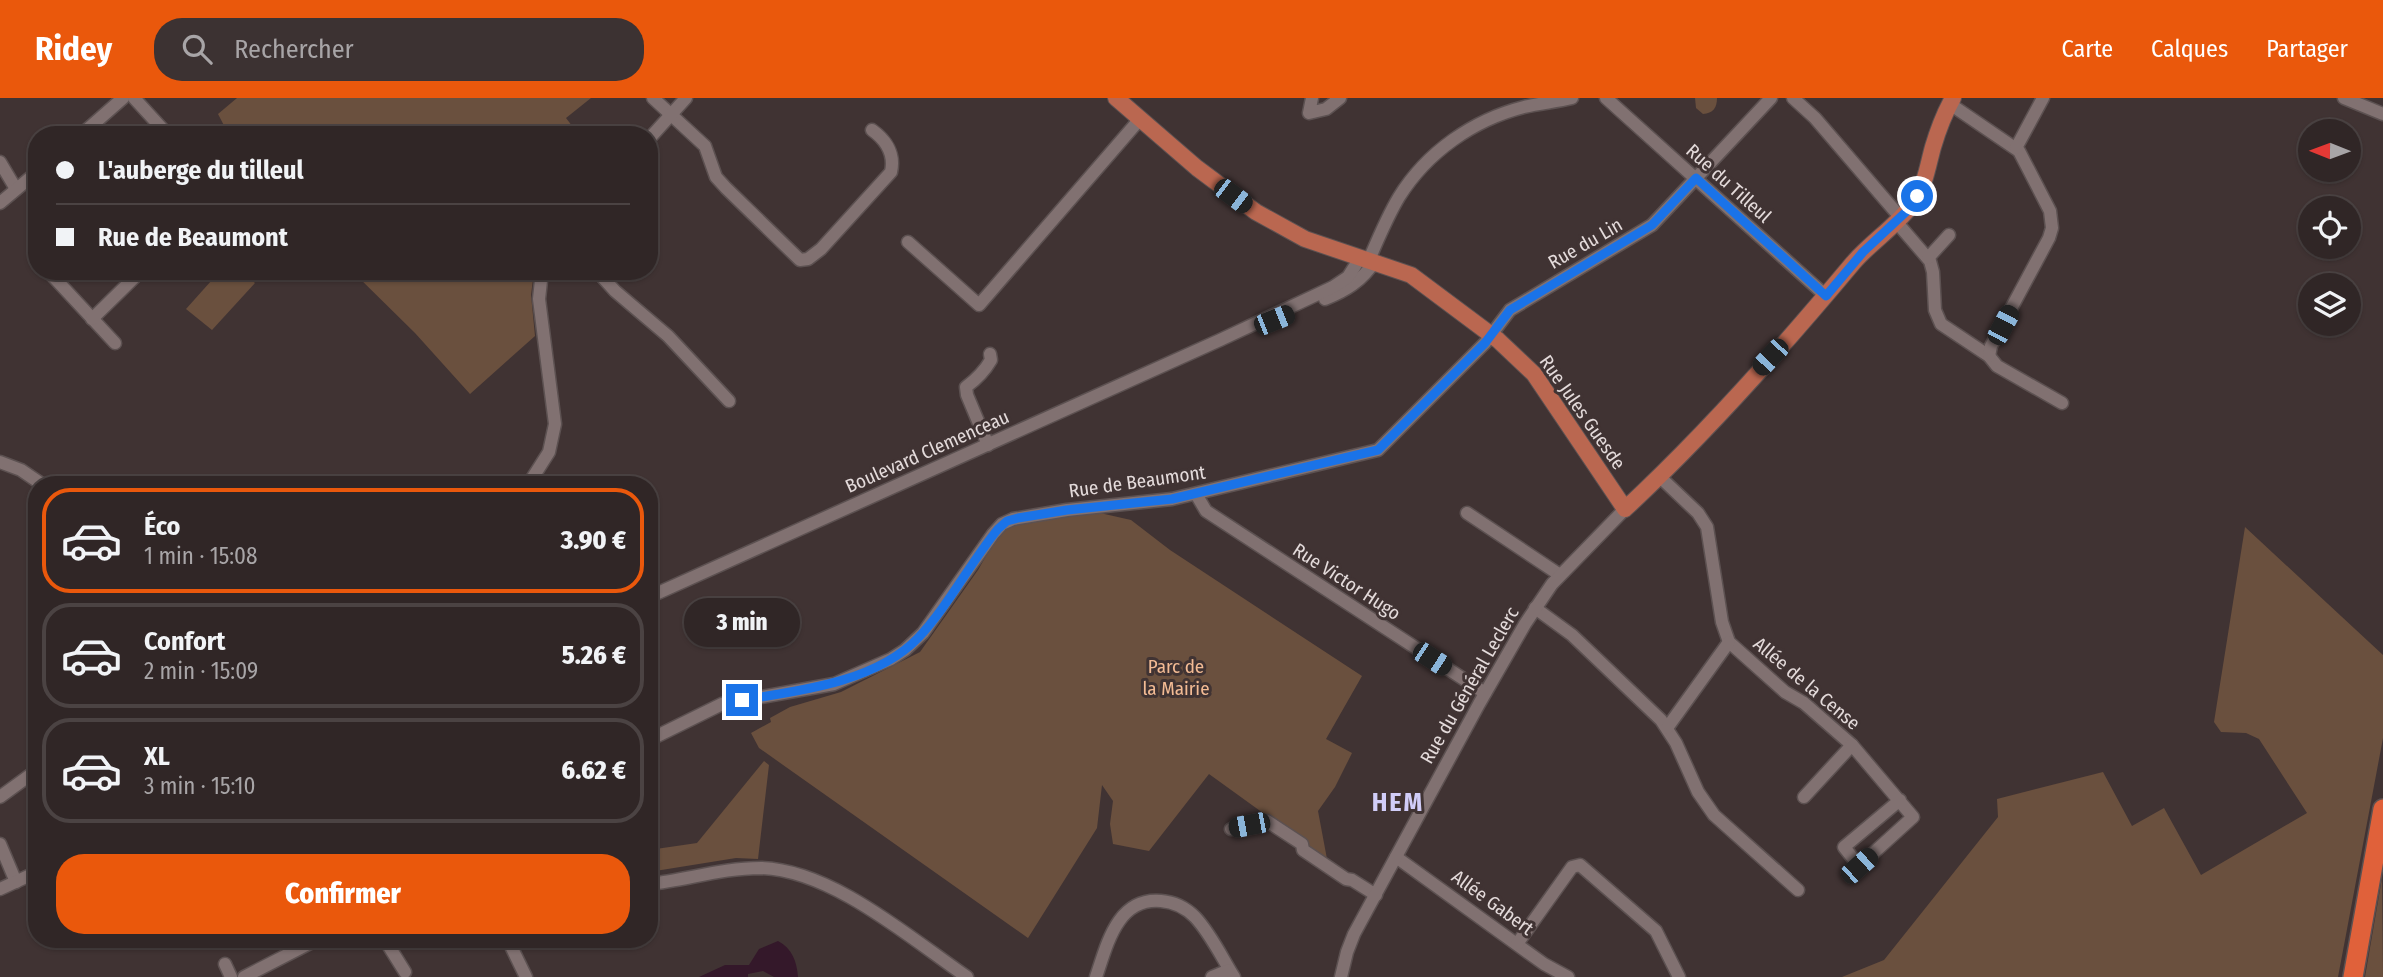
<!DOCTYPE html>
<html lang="fr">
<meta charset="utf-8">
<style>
body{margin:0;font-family:"Fira Sans Condensed",sans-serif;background:#3c3232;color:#f1f3f6;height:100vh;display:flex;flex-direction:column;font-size:26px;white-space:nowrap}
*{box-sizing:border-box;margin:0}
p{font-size:23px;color:#a8a5a7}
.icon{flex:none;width:38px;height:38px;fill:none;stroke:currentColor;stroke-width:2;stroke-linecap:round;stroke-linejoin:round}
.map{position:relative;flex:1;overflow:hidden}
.side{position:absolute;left:28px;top:378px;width:630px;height:472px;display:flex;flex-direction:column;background:#302626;border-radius:28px;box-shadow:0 2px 5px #0004,0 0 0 2px #4b4343}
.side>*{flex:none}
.guide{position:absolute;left:28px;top:28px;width:630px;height:154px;border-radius:28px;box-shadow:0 2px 5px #0004,0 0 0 2px #4b4343;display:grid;align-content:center;height:154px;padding:0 28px;background:#302626}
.needle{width:46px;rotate:271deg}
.fabs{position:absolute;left:2298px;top:21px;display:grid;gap:14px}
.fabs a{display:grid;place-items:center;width:63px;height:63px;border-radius:50%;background:#302626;box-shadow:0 2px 5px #0004,0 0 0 2px #4b4343;font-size:35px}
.end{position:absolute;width:32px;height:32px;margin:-16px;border:9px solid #1a73e8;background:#fff;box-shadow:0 0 0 4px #fff}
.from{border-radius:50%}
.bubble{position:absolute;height:49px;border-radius:24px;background:#302626;box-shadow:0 2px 5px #0004,0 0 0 2px #4b4343;font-size:23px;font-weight:800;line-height:49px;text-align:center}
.car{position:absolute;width:21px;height:42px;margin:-21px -10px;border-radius:9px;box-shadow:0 0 5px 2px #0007;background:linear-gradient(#222 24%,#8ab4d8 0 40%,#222 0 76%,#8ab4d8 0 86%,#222 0)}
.guide b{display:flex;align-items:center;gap:24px;height:66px;font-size:26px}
.guide b+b{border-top:2px solid #4b4343}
.guide i{width:18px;height:18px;background:#f1f3f6}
ul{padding:12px 0 0;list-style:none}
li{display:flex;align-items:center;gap:21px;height:105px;margin:0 14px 10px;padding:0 14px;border:4px solid #4b4343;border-radius:28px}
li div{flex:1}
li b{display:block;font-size:26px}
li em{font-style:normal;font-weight:800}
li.selected{border-color:#ea580c}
li>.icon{width:63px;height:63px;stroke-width:1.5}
.cta{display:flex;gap:14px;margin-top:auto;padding:14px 28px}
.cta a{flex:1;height:80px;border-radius:28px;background:#ea580c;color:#fff;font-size:28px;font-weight:800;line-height:80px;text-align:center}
header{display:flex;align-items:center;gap:42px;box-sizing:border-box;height:98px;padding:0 35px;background:#ea580c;color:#fff}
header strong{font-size:33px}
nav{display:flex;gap:38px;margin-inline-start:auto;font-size:24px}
.search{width:490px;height:63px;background:#3c3232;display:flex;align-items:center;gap:18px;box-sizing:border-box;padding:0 24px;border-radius:28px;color:#a8a5a7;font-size:26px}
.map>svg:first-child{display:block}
.green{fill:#6a503e}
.water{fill:#34182a}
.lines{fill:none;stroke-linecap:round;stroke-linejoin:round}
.minor-casing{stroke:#5c5151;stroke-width:15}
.major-casing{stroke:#5c5151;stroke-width:18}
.highway-casing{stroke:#5c5151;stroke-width:22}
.minor{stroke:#817171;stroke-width:12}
.major{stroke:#ba6750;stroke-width:16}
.highway{stroke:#e0613a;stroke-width:19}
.route{stroke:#1a73e8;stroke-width:9}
.labels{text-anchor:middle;stroke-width:6;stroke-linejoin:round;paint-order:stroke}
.street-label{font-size:19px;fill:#e4dbdb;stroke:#403333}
.park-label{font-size:19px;fill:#f3bb94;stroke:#403333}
.district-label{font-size:26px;font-weight:bold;letter-spacing:2px;fill:#d1cdf8;stroke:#403333}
</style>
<header>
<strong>Ridey</strong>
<div class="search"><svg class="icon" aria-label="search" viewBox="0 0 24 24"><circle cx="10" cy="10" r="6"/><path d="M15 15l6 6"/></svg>Rechercher</div>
<nav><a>Carte</a><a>Calques</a><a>Partager</a></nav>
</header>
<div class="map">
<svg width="2383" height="879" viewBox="0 0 2383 879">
<rect width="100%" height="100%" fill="#403333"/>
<g class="green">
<path d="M 237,0 L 591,0 L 566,20 L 579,37 L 229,37 L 218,16 Z"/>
<path d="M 1695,0 L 1717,0 C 1717,10 1713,15 1703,16 L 1696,10 Z"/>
<path d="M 220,173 L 241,173 L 255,185 L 212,232 L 186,211 Z"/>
<path d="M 352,173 L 534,173 L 531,197 L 535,238 L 470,296 L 415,235 Z"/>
<path d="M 1100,415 L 1131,422 L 1170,452 L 1362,578 L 1326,641 L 1352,655 L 1335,689 L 1318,713 L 1327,761 L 1209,676 L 1149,753 L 1113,746 L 1110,726 L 1113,703 L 1102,687 L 1097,730 L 1028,840 L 759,650 L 751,635 L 771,624 L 770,620 L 790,609 L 841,594 L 920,554 L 978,472 L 1001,432 L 1027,423 Z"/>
<path d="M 2245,429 L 2383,557 L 2383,640 L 2338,879 L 1842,879 L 1884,862 L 1998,719 L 1997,701 L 2103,674 L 2132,728 L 2164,710 L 2201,777 L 2307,715 L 2259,641 L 2246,635 L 2221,634 L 2214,624 Z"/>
<path d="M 764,663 L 769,667 L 758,761 L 736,760 L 649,774 L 649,752 L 697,745 Z"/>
<path d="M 2382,780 L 2383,879 L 2365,879 Z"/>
</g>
<path class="water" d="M 778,843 C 792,850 797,864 798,879 L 774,879 L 763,873 L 748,876 L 748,879 L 699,879 L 725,867 L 749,867 L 759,851 Z"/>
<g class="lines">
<g class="minor-casing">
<g id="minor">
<path d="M 134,0 L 168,37"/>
<path d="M 653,0 L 705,48 L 716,79 L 726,90 L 800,162 L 808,161 L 821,151 L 891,74 C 895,56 886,42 872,32"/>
<path d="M 1312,0 L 1309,15 L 1326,11 L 1340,0"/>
<path d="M 1606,0 L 1826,198"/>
<path d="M 1793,0 L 1815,20 L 1900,119 L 1899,127 L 1930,163 L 1933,174 L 1935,212 L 1941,226 L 1989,258 L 1997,268 L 2062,305"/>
<path d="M 2344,0 L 2383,16"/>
<path d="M 1950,6 L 2019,53 L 2050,113 L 2052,130 L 2049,140 L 1991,248 L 1989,258"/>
<path d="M 81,37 L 123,0"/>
<path d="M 649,41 L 686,0"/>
<path d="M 2016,50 L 2043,0"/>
<path d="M 0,64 L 16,91"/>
<path d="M 0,105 L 37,74"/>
<path d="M 908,144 L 979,207 L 1140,21"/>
<path d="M 1928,160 L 1949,137"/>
<path d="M 1369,162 C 1378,141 1387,119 1399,99 C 1427,54 1473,22 1524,9 C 1540,5 1556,4 1572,0"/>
<path d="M 48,173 L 115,245"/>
<path d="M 597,173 L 615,193 L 668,238 L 729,303"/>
<path d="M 1325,201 C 1345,193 1362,183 1374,164"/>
<path d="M 92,221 L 141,173"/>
<path d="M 988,347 L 967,297 L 966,289 C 977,281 984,274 991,262 L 990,256"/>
<path d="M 0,364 L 21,372 L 43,387"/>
<path d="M 1659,378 L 1698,415 L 1707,429 L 1722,524 L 1729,544 L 1785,594 L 1804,605 L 1852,647 L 1913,719 L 1859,768 L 1844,749 L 1900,702"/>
<path d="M 528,387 L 549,354 L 555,326 L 539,201 L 542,173"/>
<path d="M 1196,396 L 1206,413 L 1485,595"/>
<path d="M 1467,415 L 1560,477"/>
<path d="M 649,499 L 1220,242 L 1333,189 L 1348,179 L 1360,160"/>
<path d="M 1535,510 L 1572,537 L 1661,622 L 1676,645 L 1698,694 L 1714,717 L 1798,792"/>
<path d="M 1667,630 L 1729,544"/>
<path d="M 649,642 L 722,606 L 834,586 L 891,561 L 905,552 L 923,535 L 993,436 L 1002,426 L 1013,421 L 1067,412 L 1172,401 L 1378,352 L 1485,245 L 1510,212 L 1652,127 L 1771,0"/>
<path d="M 0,699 L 37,672"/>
<path d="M 1804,699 L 1852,647"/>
<path d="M 1231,731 L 1267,723 L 1302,746 L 1303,752 L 1346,781 L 1352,782 L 1376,797"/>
<path d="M 0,746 L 16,784"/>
<path d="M 1396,759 L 1544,866 L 1568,879"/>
<path d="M 649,786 C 687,782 722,770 761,770 C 832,772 910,840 967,879"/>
<path d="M 0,791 L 37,774"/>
<path d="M 385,842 L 405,874"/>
<path d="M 508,842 L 526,879"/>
<path d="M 1517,846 L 1572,769 L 1580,767 L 1656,833 L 1679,879"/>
<path d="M 225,866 L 231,879"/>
<path d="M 244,879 L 316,842"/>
<path d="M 1096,879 C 1107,847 1117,799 1161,803 C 1174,804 1186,810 1195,819 C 1211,836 1222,860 1234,879"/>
<path d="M 1212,879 L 1229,872"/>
<path d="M 1341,879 L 1347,854 L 1354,836 L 1479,606 L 1525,526 L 1552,486 L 1625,411"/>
</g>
</g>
<g class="major-casing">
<path id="major" d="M 1116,0 L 1197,70 L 1256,114 L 1305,141 L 1411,177 L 1498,242 L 1534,276 L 1625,411 C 1707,335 1782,250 1853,165 C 1872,143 1898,127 1914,104 C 1925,88 1928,67 1933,49 C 1938,32 1944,16 1953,0"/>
</g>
<g class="highway-casing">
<path id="highway" d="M 2353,879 L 2383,711"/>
</g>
<use href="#minor" class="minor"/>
<use href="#major" class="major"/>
<use href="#highway" class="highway"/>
</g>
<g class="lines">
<path class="route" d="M 742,602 C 799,593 876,584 918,540 C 949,507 970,465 998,431 L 1007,423 L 1018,420 L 1067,412 L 1172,401 L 1378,352 L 1485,245 L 1510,212 L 1652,127 L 1696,80 L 1826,198 L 1863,154 L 1908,112 L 1917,98"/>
</g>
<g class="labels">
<g class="street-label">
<text transform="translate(1729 85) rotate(42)" y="7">Rue du Tilleul</text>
<text transform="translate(1585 145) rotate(-30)" y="7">Rue du Lin</text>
<text transform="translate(1583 314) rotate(55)" y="7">Rue Jules Guesde</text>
<text transform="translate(927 353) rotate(-24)" y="7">Boulevard Clemenceau</text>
<text transform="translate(1137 383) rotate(-8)" y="7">Rue de Beaumont</text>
<text transform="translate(1347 483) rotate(33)" y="7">Rue Victor Hugo</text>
<text transform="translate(1807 585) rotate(40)" y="7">Allée de la Cense</text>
<text transform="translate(1469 587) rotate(-60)" y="7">Rue du Général Leclerc</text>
<text transform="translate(1493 804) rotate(36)" y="7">Allée Gabert</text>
</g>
<g class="park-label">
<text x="1176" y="575">Parc de<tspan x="1176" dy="22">la Mairie</tspan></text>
</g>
<g class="district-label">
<text x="1398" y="713">HEM</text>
</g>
</g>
</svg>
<div class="fabs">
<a><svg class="needle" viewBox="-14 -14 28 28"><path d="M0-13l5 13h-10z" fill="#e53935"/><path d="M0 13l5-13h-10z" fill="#a8a5a7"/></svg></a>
<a><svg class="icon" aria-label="locate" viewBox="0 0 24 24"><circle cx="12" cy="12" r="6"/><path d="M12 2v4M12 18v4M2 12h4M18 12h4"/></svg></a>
<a><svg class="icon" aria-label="layers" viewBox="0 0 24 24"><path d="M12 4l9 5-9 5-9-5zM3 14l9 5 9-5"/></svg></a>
</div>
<i class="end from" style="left:1917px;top:98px"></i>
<i class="end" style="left:742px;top:602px"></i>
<div class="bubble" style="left:684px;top:500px;width:116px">3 min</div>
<i class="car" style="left:1233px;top:98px;rotate:127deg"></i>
<i class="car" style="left:1274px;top:222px;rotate:68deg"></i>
<i class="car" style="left:2003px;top:227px;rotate:28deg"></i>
<i class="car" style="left:1770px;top:259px;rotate:223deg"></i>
<i class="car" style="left:1432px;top:561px;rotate:123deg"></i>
<i class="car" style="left:1249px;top:727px;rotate:259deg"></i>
<i class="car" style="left:1859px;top:768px;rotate:48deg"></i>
<div class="guide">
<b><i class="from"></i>L'auberge du tilleul</b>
<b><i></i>Rue de Beaumont</b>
</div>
<section class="side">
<ul>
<li class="selected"><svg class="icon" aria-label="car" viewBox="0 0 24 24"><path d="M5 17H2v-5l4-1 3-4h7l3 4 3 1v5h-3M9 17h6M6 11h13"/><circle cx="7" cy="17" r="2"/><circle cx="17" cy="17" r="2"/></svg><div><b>Éco</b><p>1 min · 15:08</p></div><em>3.90 €</em></li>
<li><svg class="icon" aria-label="car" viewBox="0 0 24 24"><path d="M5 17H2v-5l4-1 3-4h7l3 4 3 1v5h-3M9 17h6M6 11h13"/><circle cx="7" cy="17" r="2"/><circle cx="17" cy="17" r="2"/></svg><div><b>Confort</b><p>2 min · 15:09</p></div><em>5.26 €</em></li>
<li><svg class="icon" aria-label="car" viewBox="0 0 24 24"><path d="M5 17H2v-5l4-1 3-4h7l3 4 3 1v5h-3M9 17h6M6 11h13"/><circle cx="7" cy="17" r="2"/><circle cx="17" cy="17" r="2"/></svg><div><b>XL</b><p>3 min · 15:10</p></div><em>6.62 €</em></li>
</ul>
<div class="cta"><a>Confirmer</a></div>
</section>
</div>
